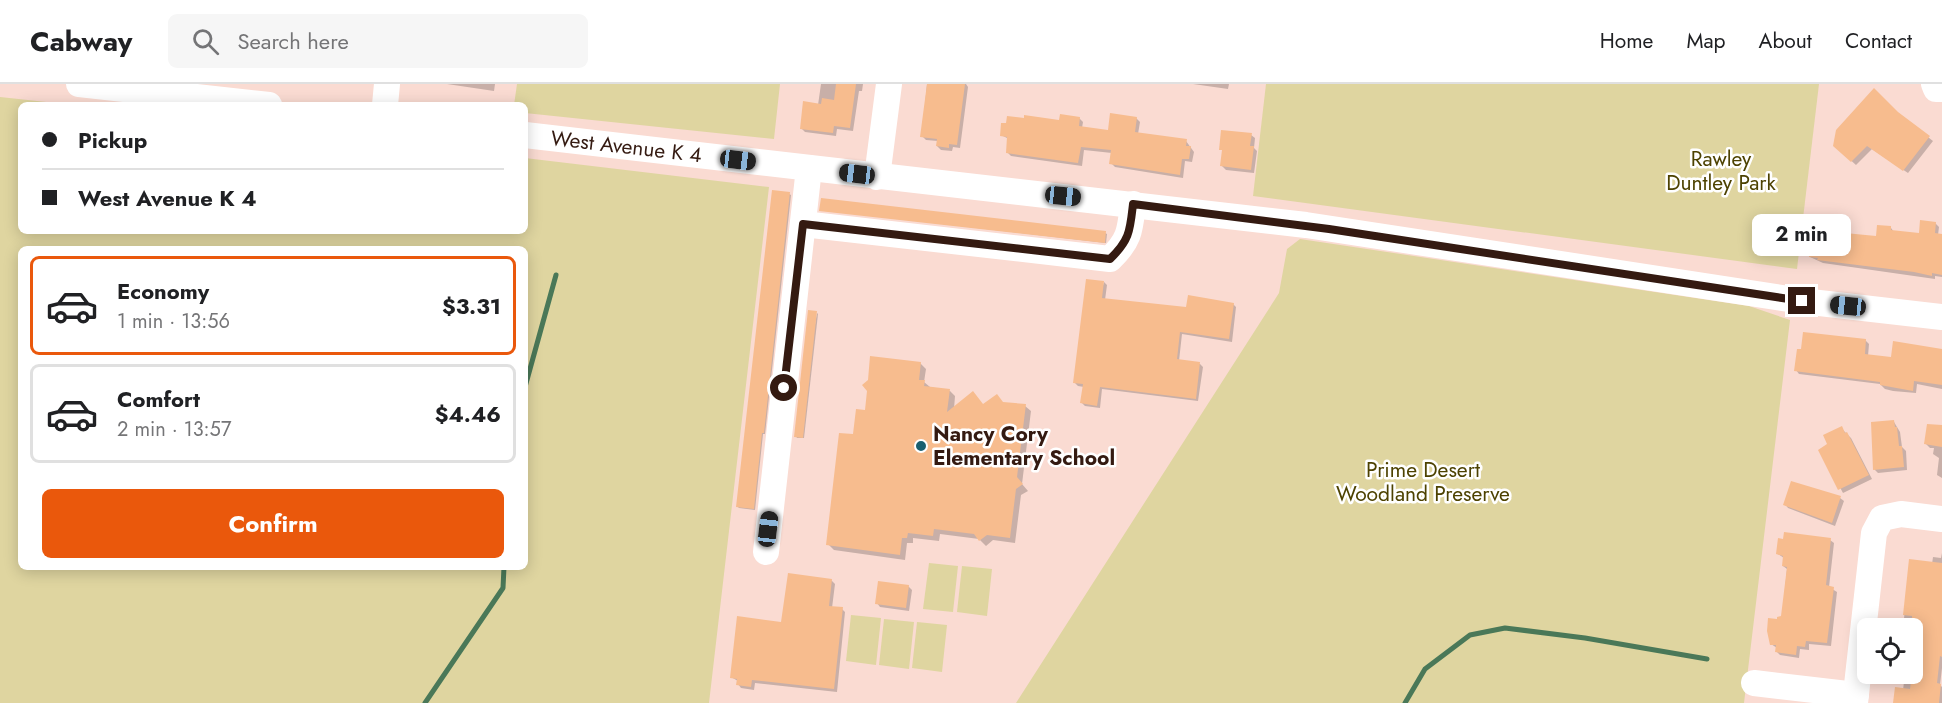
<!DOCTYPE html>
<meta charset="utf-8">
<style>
body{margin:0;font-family:Jost,sans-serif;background:#f6f6f6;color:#202124;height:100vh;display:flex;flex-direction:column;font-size:22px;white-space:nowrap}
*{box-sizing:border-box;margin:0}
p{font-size:20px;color:#757577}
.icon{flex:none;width:33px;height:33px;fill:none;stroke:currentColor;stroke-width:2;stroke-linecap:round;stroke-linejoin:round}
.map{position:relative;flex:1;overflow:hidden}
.sheet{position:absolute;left:18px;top:162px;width:510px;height:324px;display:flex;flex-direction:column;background:#fff;border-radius:9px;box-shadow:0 3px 15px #0003}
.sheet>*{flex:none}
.banner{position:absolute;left:18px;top:18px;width:510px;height:132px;border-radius:9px;box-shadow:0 3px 15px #0003;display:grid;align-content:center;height:132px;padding:0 24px;background:#fff}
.tools{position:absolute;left:1857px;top:534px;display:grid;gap:12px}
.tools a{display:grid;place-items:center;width:66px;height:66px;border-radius:9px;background:#fff;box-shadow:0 3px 15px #0003;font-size:30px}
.end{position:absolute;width:27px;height:27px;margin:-14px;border:8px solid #341a11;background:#fff;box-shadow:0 0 0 3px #fff}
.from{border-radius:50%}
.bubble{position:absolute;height:42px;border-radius:9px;background:#fff;box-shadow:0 3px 15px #0003;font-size:20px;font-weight:700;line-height:42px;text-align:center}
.car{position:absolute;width:18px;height:36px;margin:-18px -9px;border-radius:8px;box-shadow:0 0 4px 2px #0007;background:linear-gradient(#222 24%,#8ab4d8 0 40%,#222 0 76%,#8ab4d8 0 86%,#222 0)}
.banner b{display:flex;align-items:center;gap:21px;height:57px;font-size:22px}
.banner b+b{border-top:2px solid #e0e0e0}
.banner i{width:15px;height:15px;background:#202124}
ul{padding:10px 0 0;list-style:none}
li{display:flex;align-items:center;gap:18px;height:99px;margin:0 12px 9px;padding:0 12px;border:3px solid #e0e0e0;border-radius:9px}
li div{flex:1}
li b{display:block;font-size:22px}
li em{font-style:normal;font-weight:700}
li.current{border-color:#ea580c}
li>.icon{width:54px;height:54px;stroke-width:1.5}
.button{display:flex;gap:12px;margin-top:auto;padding:12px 24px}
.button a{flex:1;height:69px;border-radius:9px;background:#ea580c;color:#fff;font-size:24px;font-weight:700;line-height:69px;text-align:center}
header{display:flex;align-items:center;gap:36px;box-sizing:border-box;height:84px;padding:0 30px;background:#fff;border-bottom:2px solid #e0e0e0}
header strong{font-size:28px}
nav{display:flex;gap:33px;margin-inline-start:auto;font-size:21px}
.search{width:420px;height:54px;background:#f6f6f6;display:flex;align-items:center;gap:15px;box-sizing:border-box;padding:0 21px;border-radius:9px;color:#757577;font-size:22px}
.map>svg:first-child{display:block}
.green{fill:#dfd5a0;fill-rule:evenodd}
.shadow{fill:#0003}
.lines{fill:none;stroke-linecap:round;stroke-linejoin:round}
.stream{stroke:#4a7858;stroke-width:5}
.building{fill:#f7bc8e}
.minor{stroke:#fff;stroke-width:26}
.route{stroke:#341a11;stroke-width:8}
.poi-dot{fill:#195f70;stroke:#fff;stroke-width:2}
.labels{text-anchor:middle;stroke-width:5;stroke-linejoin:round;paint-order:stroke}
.street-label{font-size:21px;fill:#341a11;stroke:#fff}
.park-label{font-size:21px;fill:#4d4201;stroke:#fff}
.poi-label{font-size:21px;font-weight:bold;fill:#341a11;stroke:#fff;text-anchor:start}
</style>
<header>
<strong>Cabway</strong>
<div class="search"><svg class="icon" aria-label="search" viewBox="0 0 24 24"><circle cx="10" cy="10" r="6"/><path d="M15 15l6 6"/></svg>Search here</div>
<nav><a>Home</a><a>Map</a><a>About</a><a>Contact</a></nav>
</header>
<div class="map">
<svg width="1942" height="619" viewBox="0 0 1942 619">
<rect width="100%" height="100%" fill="#fadbd2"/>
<g class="green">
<path d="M 517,0 L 780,0 L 774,55 L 525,29 L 525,21 L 514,21 Z"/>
<path d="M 1266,0 L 1819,0 L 1797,185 L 1253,112 Z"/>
<path d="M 0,13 L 74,21 L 21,21 L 21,147 L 525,147 L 525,74 L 769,103 L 709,619 L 0,619 ZM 21,165 L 525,165 L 525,483 L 21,483 Z"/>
<path d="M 1300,155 L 1749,222 L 1790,236 L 1744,619 L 1016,619 L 1279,209 L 1287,165 Z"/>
<path d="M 929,479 L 958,482 L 953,528 L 923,525 Z"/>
<path d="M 962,482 L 992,485 L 987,532 L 957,528 Z"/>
<path d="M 851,531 L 881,534 L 876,581 L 846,577 Z"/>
<path d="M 884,535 L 914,538 L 909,585 L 879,581 Z"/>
<path d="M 917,538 L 947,541 L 942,588 L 912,584 Z"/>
</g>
<g class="shadow">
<path d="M 447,0 L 495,0 L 494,7 Z"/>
<path d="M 821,0 L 863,0 L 862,7 L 859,7 L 853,47 L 837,45 L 836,52 L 805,48 L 801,44 L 818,21 Z"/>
<path d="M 927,0 L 966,0 L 968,3 L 960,64 L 953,63 L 952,67 L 941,66 L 937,62 L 938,57 L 926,56 L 922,52 Z"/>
<path d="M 1193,0 L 1229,0 L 1228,5 Z"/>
<path d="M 1897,29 L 1933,57 L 1908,89 L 1872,65 L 1856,81 L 1834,61 Z"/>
<path d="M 1079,34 L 1083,38 L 1082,44 L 1109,47 L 1136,34 L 1140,38 L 1138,50 L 1186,57 L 1194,68 L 1192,78 L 1185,77 L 1183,94 L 1115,83 L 1111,79 L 1112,69 L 1084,66 L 1082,82 L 1011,72 L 1007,68 L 1009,55 L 1001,51 Z"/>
<path d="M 1251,51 L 1255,54 L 1254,64 L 1257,67 L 1254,89 L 1226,86 L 1222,82 L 1224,68 L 1221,65 Z"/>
<path d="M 789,110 L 791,111 L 765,350 L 763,350 L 755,426 L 739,424 L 738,423 Z"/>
<path d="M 821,126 L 1105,149 L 1107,150 L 1106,159 Z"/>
<path d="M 1935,139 L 1939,143 L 1938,151 L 1942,151 L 1942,193 L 1935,192 L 1935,195 L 1823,179 L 1810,173 L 1812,154 L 1799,153 L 1795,150 L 1846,140 L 1850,144 L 1849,151 L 1877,154 L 1891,144 L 1894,148 L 1920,151 Z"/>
<path d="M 1104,198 L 1107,201 L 1105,216 L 1188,225 L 1233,220 L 1236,223 L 1232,258 L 1182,250 L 1179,277 L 1200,280 L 1203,283 L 1198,317 L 1102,305 L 1100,324 L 1085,322 L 1082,319 L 1084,303 L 1078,302 L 1075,299 Z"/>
<path d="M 817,229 L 818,230 L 804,354 L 797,354 L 796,352 Z"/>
<path d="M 1865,256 L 1869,260 L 1868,272 L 1893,275 L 1942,266 L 1942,305 L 1917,300 L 1916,309 L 1893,307 L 1885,305 L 1880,300 L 1799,290 L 1796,286 Z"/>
<path d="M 920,279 L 926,285 L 924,298 L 930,303 L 950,307 L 955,312 L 954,325 L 1003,319 L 1025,322 L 1031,327 L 1022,400 L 1028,407 L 1021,411 L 1015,459 L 993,456 L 986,462 L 979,455 L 940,450 L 939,457 L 913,454 L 913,459 L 907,459 L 905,476 L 834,466 L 828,460 L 854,352 L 866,327 Z"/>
<path d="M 1894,338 L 1900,348 L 1902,363 L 1906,367 L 1907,386 L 1878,389 L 1874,385 Z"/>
<path d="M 1942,342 L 1942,394 L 1937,391 L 1939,374 L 1933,370 L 1934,364 L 1930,364 L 1926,360 Z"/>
<path d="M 1841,344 L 1851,354 L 1872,395 L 1843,409 L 1820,366 L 1829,360 Z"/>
<path d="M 1840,414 L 1844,417 L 1835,442 L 1788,424 L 1785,420 Z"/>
<path d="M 1830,456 L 1834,459 L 1829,503 L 1837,508 L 1831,562 L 1809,560 L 1809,566 L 1800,565 L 1799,574 L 1780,571 L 1776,567 L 1777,564 L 1771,560 L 1778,537 L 1782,534 L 1787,485 L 1783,482 L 1784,474 L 1778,470 Z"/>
<path d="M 1942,469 L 1942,584 L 1940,601 L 1942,603 L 1942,619 L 1894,619 L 1903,606 L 1905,590 L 1912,590 L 1912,544 L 1903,544 L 1910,477 L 1932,480 L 1933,473 L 1941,474 Z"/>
<path d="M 831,496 L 835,500 L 832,524 L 842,525 L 845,528 L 837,608 L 755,599 L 754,606 L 741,604 L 738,600 L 738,597 L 731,593 L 783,540 Z"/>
<path d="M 908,502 L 912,506 L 909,527 L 880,523 L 877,519 Z"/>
</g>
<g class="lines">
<g class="stream">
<path d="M 525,303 L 556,191"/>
<path d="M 425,619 L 503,504 L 504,483"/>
<path d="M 1405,619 L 1425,585 L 1470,551 L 1505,544 L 1585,554 L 1707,575"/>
</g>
</g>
<g class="building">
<path d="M 836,0 L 856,0 L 850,44 L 834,42 L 833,49 L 800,45 L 803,17 L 821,20 L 822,14 L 834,16 Z"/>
<path d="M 927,0 L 965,0 L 957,61 L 949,60 L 949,64 L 936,62 L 937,55 L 920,53 Z"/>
<path d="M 1874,4 L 1898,28 L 1930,52 L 1903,87 L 1867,62 L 1851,78 L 1833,62 L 1836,46 Z"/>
<path d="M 1110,29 L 1137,33 L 1135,48 L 1187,55 L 1186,62 L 1191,62 L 1189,75 L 1182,75 L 1180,91 L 1109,80 L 1111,66 L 1081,63 L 1078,79 L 1006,69 L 1007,53 L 1000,52 L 1001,39 L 1006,39 L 1007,32 L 1024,34 L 1024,31 L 1059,36 L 1060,30 L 1080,33 L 1079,42 L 1108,46 Z"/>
<path d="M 1221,46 L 1252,49 L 1250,62 L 1254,62 L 1251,86 L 1220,82 L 1222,66 L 1219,66 Z"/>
<path d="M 772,106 L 790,108 L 764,349 L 762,349 L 754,425 L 736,423 Z"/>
<path d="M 821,114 L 1106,147 L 1105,159 L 819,127 Z"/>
<path d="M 1795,132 L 1847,139 L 1845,149 L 1876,152 L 1877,141 L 1891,142 L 1891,146 L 1919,149 L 1920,136 L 1936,138 L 1935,149 L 1942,150 L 1942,191 L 1932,189 L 1932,192 L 1914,188 L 1817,176 L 1818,174 L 1809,173 L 1811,152 L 1794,150 Z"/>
<path d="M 1086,195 L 1104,197 L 1102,214 L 1186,223 L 1188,211 L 1234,219 L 1229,255 L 1180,248 L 1177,275 L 1200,278 L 1196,315 L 1100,303 L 1097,322 L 1080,319 L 1083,300 L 1073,299 Z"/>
<path d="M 808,226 L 817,227 L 803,354 L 794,353 Z"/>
<path d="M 1803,248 L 1866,255 L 1865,270 L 1891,273 L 1893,257 L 1942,265 L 1942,301 L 1914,297 L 1913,307 L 1880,301 L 1880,298 L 1794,287 L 1797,265 L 1801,265 Z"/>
<path d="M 870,272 L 921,278 L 919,296 L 925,296 L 924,302 L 950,305 L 947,328 L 973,307 L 983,320 L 997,310 L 1003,318 L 1026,320 L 1017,393 L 1023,400 L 1016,405 L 1010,454 L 987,451 L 979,457 L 974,450 L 934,445 L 933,452 L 908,449 L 907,454 L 902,454 L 900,471 L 826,461 L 839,349 L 853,350 L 856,325 L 865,326 L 867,307 L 862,301 L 868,296 Z"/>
<path d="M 1894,336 L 1895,343 L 1897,343 L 1899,362 L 1902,362 L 1904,383 L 1873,386 L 1871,338 Z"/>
<path d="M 1927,340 L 1942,341 L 1942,363 L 1924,360 Z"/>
<path d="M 1842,342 L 1845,349 L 1847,348 L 1869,391 L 1838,406 L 1818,366 L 1827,360 L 1823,351 Z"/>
<path d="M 1791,397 L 1841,412 L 1832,439 L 1783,421 Z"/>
<path d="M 1784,448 L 1831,454 L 1826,501 L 1834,503 L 1827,559 L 1806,557 L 1805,563 L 1797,562 L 1796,571 L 1775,568 L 1776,561 L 1770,561 L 1767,547 L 1768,534 L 1777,535 L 1777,533 L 1781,532 L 1787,483 L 1782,482 L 1783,472 L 1776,470 L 1778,454 L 1783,455 Z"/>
<path d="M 1909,475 L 1942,479 L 1942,573 L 1940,572 L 1937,599 L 1941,600 L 1939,619 L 1893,619 L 1895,603 L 1910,605 L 1912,590 L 1912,532 L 1903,531 Z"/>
<path d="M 788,489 L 832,495 L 829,522 L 843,523 L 834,605 L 752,596 L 751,603 L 736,601 L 737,595 L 730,594 L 737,532 L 781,538 Z"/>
<path d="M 878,497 L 909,501 L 906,524 L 875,520 Z"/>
</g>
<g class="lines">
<g class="minor">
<path d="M 79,0 L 269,21"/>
<path d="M 1934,0 L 1936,5 L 1942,5"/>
<path d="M 385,21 L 387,0"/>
<path id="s1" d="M 525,51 L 1306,141 L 1802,217 L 1942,233"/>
<path d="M 877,93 L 889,0"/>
<path d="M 803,140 L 1110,175 C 1130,156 1130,146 1133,120"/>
<path d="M 766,468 L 809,84"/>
<path d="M 1754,599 L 1856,611"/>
<path d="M 1855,619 L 1874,449 L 1882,434 L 1901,430 L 1942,435"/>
</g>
</g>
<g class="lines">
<path class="route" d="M 784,304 L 803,140 L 1110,175 C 1130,156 1130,146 1133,120 L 1329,145 L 1802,217"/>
</g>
<circle class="poi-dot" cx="921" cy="362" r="6"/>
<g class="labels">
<g class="street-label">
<text dy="7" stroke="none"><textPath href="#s1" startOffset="102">West Avenue K 4</textPath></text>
</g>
<g class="park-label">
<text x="1721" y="82">Rawley<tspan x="1721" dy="24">Duntley Park</tspan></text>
<text x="1423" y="393">Prime Desert<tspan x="1423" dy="24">Woodland Preserve</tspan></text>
</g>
<g class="poi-label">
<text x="933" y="357">Nancy Cory<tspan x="933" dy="24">Elementary School</tspan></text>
</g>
</g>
</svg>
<div class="tools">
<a><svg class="icon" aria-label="locate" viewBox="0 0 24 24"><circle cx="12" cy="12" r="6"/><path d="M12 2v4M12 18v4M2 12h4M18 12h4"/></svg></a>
</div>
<i class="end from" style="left:784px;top:304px"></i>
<i class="end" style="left:1802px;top:217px"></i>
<div class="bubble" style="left:1752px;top:130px;width:99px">2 min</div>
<i class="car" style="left:738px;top:76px;rotate:97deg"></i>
<i class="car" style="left:857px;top:90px;rotate:277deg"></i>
<i class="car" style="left:1063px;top:112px;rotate:96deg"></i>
<i class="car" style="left:1848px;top:222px;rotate:276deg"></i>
<i class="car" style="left:768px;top:445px;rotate:7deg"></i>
<div class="banner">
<b><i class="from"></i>Pickup</b>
<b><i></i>West Avenue K 4</b>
</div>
<section class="sheet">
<ul>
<li class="current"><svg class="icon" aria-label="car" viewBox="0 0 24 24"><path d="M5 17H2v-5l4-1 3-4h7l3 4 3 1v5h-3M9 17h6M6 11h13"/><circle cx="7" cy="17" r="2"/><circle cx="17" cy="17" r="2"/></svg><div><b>Economy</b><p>1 min · 13:56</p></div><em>$3.31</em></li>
<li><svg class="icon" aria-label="car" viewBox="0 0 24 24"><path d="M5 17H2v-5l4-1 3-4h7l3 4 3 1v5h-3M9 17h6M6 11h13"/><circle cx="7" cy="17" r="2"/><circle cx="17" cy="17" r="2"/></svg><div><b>Comfort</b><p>2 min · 13:57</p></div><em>$4.46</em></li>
</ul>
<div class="button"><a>Confirm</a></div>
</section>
</div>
